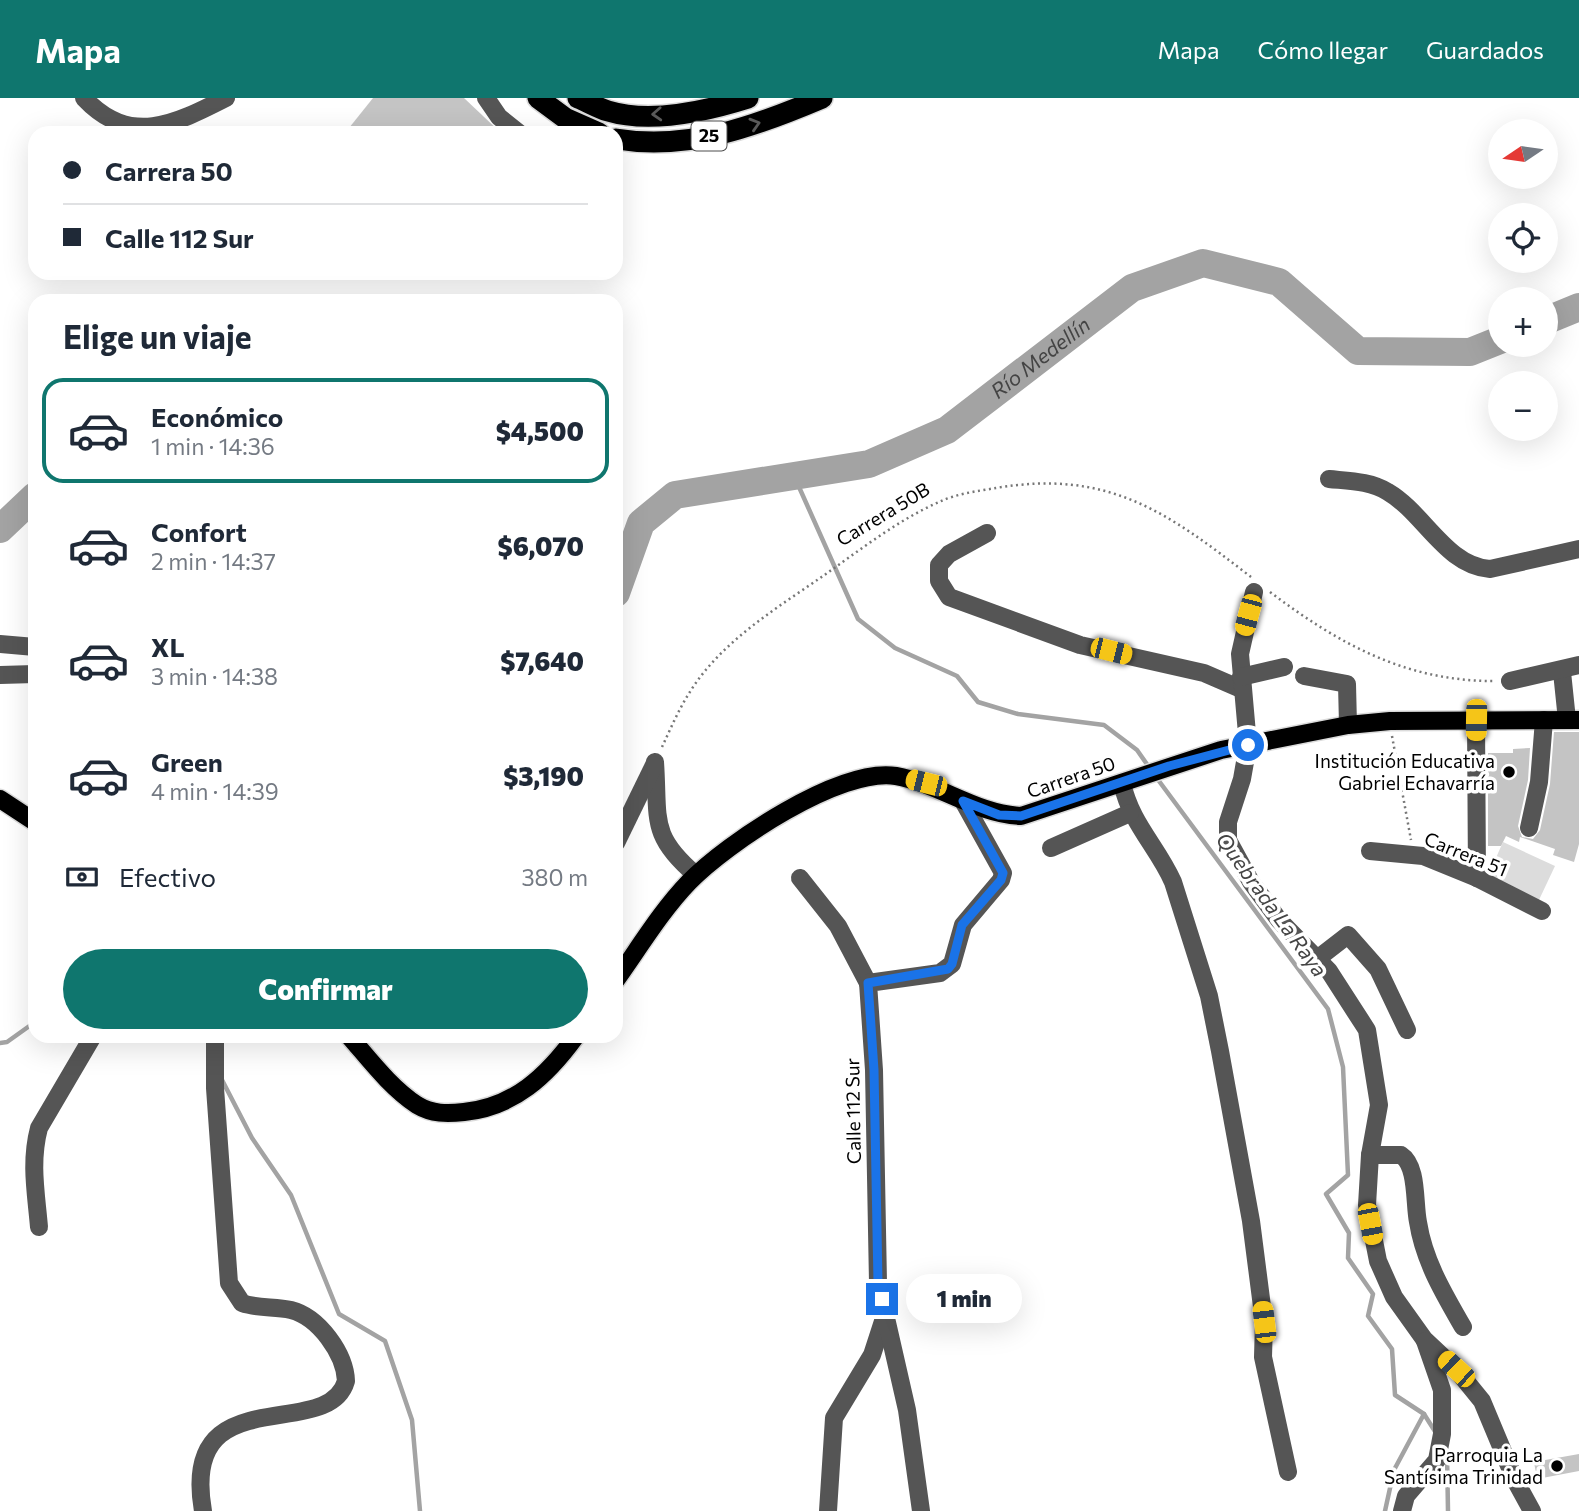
<!DOCTYPE html>
<html lang="es">
<meta charset="utf-8">
<style>
body{margin:0;font-family:Commissioner,sans-serif;background:#f6f6f7;color:#1f2937;height:100vh;display:flex;flex-direction:column;font-size:26px;white-space:nowrap}
*{box-sizing:border-box;margin:0}
p{font-size:23px;color:#747a83}
.icon{flex:none;width:38px;height:38px;fill:none;stroke:currentColor;stroke-width:2;stroke-linecap:round;stroke-linejoin:round}
.map{position:relative;flex:1;overflow:hidden}
.drawer{position:absolute;left:28px;top:196px;width:595px;height:749px;display:flex;flex-direction:column;background:#fff;border-radius:21px;box-shadow:0 7px 28px #0002}
.drawer>*{flex:none}
.guide{position:absolute;left:28px;top:28px;width:595px;height:154px;border-radius:21px;box-shadow:0 7px 28px #0002;display:grid;align-content:center;height:154px;padding:0 35px;background:#fff}
.needle{width:46px;rotate:257deg}
.fabs{position:absolute;left:1488px;top:21px;display:grid;gap:14px}
.fabs a{display:grid;place-items:center;width:70px;height:70px;border-radius:50%;background:#fff;box-shadow:0 7px 28px #0002;font-size:35px}
.end{position:absolute;width:32px;height:32px;margin:-16px;border:9px solid #1a73e8;background:#fff;box-shadow:0 0 0 4px #fff}
.from{border-radius:50%}
.bubble{position:absolute;height:49px;border-radius:24px;background:#fff;box-shadow:0 7px 28px #0002;font-size:23px;font-weight:800;line-height:49px;text-align:center}
.car{position:absolute;width:21px;height:42px;margin:-21px -10px;border-radius:9px;box-shadow:0 0 5px 2px #0007;background:linear-gradient(#f5c518 24%,#345 0 40%,#f5c518 0 76%,#345 0 86%,#f5c518 0)}
.guide b{display:flex;align-items:center;gap:24px;height:66px;font-size:26px}
.guide b+b{border-top:2px solid #e0e1e3}
.guide i{width:18px;height:18px;background:#1f2937}
ul{padding:0;list-style:none}
li{display:flex;align-items:center;gap:21px;height:105px;margin:0 14px 10px;padding:0 21px;border:4px solid transparent;border-radius:21px}
li div{flex:1}
li b{display:block;font-size:26px}
li em{font-style:normal;font-weight:800}
li.active{border-color:#0f766e}
li>.icon{width:63px;height:63px;stroke-width:1.5}
h2{padding:0 35px;font-size:32px;line-height:84px}
.pay{display:flex;align-items:center;gap:18px;height:77px;padding:0 35px;font-size:26px}
.pay p{margin-inline-start:auto}
.button{display:flex;gap:14px;margin-top:auto;padding:14px 35px}
.button a{flex:1;height:80px;border-radius:42px;background:#0f766e;color:#fff;font-size:28px;font-weight:800;line-height:80px;text-align:center}
header{display:flex;align-items:center;gap:42px;box-sizing:border-box;height:98px;padding:0 35px;background:#0f766e;color:#fff}
header strong{font-size:33px}
nav{display:flex;gap:38px;margin-inline-start:auto;font-size:24px}
.map>svg:first-child{display:block}
.green{fill:#dcdcdc}
.lines{fill:none;stroke-linecap:round;stroke-linejoin:round}
.stream{stroke:#a3a3a3;stroke-width:4.5}
.river{stroke:#a3a3a3;stroke-width:28}
.building{fill:#c4c4c4}
.major-casing{stroke:#dbdbdb;stroke-width:21}
.highway-casing{stroke:#dbdbdb;stroke-width:24}
.path{stroke:#777;stroke-width:2.5;stroke-dasharray:2 3.5;stroke-linecap:butt}
.minor{stroke:#555;stroke-width:18}
.major{stroke:#000;stroke-width:18}
.highway{stroke:#000;stroke-width:21}
.oneway{stroke:#595959}
.route{stroke:#1a73e8;stroke-width:9}
.poi-dot{fill:#000;stroke:#fff;stroke-width:2.5}
.labels{text-anchor:middle;stroke-width:7;stroke-linejoin:round;paint-order:stroke}
.shield{fill:#fff;stroke:#4c4c4c;stroke-width:2}
.shield-label{font-size:18px;font-weight:bold;fill:#000}
.street-label{font-size:19px;fill:#000;stroke:#fff}
.poi-label{font-size:19px;fill:#000;stroke:#fff;text-anchor:end}
.water-label{font-size:21px;font-style:italic;fill:#444;stroke:#fff}
</style>
<header>
<strong>Mapa</strong>
<nav><a>Mapa</a><a>Cómo llegar</a><a>Guardados</a></nav>
</header>
<div class="map">
<svg width="1579" height="1413" viewBox="0 0 1579 1413">
<rect width="100%" height="100%" fill="#fff"/>
<path class="green" d="M 1503,744 L 1555,768 L 1538,804 L 1487,780 Z"/>
<g class="lines">
<g class="stream">
<path d="M 795,380 L 858,521 L 895,550 L 957,578 L 978,604 L 1018,616 L 1104,627 L 1137,652 L 1151,672"/>
<path d="M 1156,679 L 1328,911 L 1343,969 L 1348,1077 L 1326,1096 L 1349,1135 L 1348,1160 L 1373,1196 L 1368,1218 L 1392,1251 L 1395,1297 L 1424,1316 L 1394,1372 L 1385,1413"/>
<path d="M 0,945 L 7,944 L 35,924"/>
<path d="M 221,980 L 252,1040 L 291,1097 L 339,1216 L 385,1243 L 412,1322 L 420,1413"/>
<path d="M 1424,1316 L 1436,1335"/>
<path d="M 1447,1354 L 1448,1413"/>
</g>
<g class="river">
<path d="M 1545,223 L 1579,209"/>
<path d="M 0,431 L 35,398"/>
<path id="s1" d="M 616,495 L 641,425 L 675,397 L 869,366 L 947,332 L 1132,190 L 1203,165 L 1279,184 L 1358,253 L 1470,254 L 1500,242"/>
</g>
</g>
<g class="building">
<path d="M 373,0 L 464,0 L 501,35 L 345,35 Z"/>
<path d="M 1554,634 L 1579,634 L 1579,746 L 1574,764 L 1553,757 L 1555,751 L 1520,739 L 1519,744 L 1506,738 L 1501,748 L 1488,748 L 1488,655 L 1513,655 L 1513,651 L 1530,650 L 1528,682 L 1518,728 L 1522,739 L 1533,741 L 1540,732 L 1550,686 Z"/>
<path d="M 1579,1356 L 1579,1373 L 1537,1381 L 1534,1364 Z"/>
</g>
<g class="lines">
<g class="major-casing">
<g id="major">
<path d="M 0,701 L 35,724"/>
<path d="M 616,882 C 639,850 661,813 689,784 C 727,745 840,669 896,678 C 940,686 976,716 1021,718 L 1221,652 L 1348,627 L 1390,623 L 1579,622"/>
<path d="M 349,938 C 370,962 390,989 417,1007 C 432,1016 447,1016 464,1014 C 514,1009 547,978 576,938"/>
</g>
</g>
<g class="highway-casing">
<g id="highway">
<path d="M 538,0 L 565,20 L 599,35"/>
<path d="M 578,0 C 588,4 598,10 608,13 C 651,26 707,13 748,0"/>
<path d="M 616,41 C 689,53 756,28 822,0"/>
</g>
</g>
<g class="path">
<path d="M 1270,494 C 1339,546 1406,583 1493,583"/>
<path d="M 1392,638 L 1411,742"/>
<path d="M 662,649 C 670,632 678,613 688,597 C 719,545 774,512 823,478 C 860,452 898,422 939,404 C 955,396 978,393 996,390 C 1108,371 1167,414 1251,479"/>
</g>
<g class="minor">
<path d="M 84,0 C 130,49 175,26 226,0"/>
<path d="M 486,0 L 499,19 L 519,35"/>
<path d="M 1329,381 C 1349,383 1371,383 1388,394 C 1424,415 1446,468 1490,471 L 1579,451"/>
<path d="M 987,435 L 949,456 L 939,467 L 939,483 L 949,499 L 1080,547 L 1204,575 L 1241,591"/>
<path d="M 1254,494 L 1240,556 L 1248,647 L 1242,681 L 1228,724 L 1228,742 L 1251,784 L 1279,822 L 1329,873 L 1367,932 L 1379,1007 L 1370,1057 L 1367,1107 L 1378,1163 L 1394,1199 L 1424,1241 L 1456,1271 L 1482,1303 L 1515,1382 L 1532,1413"/>
<path d="M 0,546 L 35,549"/>
<path d="M 1562,574 L 1567,622"/>
<path d="M 0,577 L 35,576"/>
<path d="M 1304,578 L 1347,586 L 1348,627"/>
<path d="M 1241,579 L 1284,569"/>
<path d="M 1510,583 L 1579,567"/>
<path d="M 1476,622 L 1477,780"/>
<path d="M 655,664 C 659,721 649,737 696,777"/>
<path d="M 1122,685 C 1131,726 1157,748 1173,784 L 1209,898 L 1220,953 L 1251,1123 L 1264,1224 L 1263,1259 L 1288,1374"/>
<path d="M 1529,730 L 1539,684 L 1544,622"/>
<path d="M 616,745 L 654,667"/>
<path d="M 1051,750 L 1130,715"/>
<path d="M 1370,753 L 1423,758 L 1477,780 L 1542,813"/>
<path d="M 800,780 L 838,828 L 868,885"/>
<path d="M 1317,861 L 1348,837 L 1378,871 L 1407,932"/>
<path d="M 1370,1057 L 1401,1057 C 1418,1068 1414,1105 1418,1124 C 1424,1163 1444,1196 1463,1229"/>
<path d="M 39,1129 C 36,1094 30,1064 39,1030 L 93,938"/>
<path d="M 203,1413 C 179,1277 328,1346 346,1283 C 345,1256 319,1219 291,1212 C 275,1208 259,1211 242,1205 L 229,1185 L 215,990 L 215,938"/>
<path d="M 828,1413 L 834,1320 L 872,1257 L 885,1217"/>
<path d="M 921,1413 L 907,1312 L 878,1185 L 874,972 L 868,885 L 940,875 L 952,866 L 963,827 L 1001,782 L 1003,775 L 963,703"/>
<path d="M 1402,1413 L 1406,1398 L 1437,1362 L 1442,1336 L 1442,1292 L 1425,1243"/>
</g>
<use href="#major" class="major"/>
<use href="#highway" class="highway"/>
</g>
<defs><path id="oneway-chevron" d="M-2-3.5L2.5 0L-2 3.5" fill="none" stroke-width="1.6" stroke-linecap="round" stroke-linejoin="round" transform="scale(1.75)"/></defs>
<g class="oneway">
<use href="#oneway-chevron" transform="translate(657 16) rotate(177)"/>
<use href="#oneway-chevron" transform="translate(755 26) rotate(-17)"/>
</g>
<g class="lines">
<path class="route" d="M 882,1201 L 878,1185 L 874,972 L 868,885 L 948,871 L 952,866 L 962,827 L 1001,782 L 1003,775 L 963,703 L 999,717 L 1021,718 L 1169,668 L 1248,647"/>
</g>
<g class="poi-dot">
<circle cx="1509" cy="674" r="7"/>
<circle cx="1557" cy="1368" r="7"/>
</g>
<g class="labels">
<rect class="shield" x="691.5" y="23.5" width="35" height="29" rx="5"/>
<g class="shield-label">
<text x="709" y="44">25</text>
</g>
<g class="street-label">
<text transform="translate(883 416) rotate(-31)" y="7">Carrera 50B</text>
<text transform="translate(1071 679) rotate(-19)" y="7">Carrera 50</text>
<text transform="translate(1466 756) rotate(22)" y="7">Carrera 51</text>
<text transform="translate(853 1013) rotate(-91)" y="7">Calle 112 Sur</text>
</g>
<g class="poi-label">
<text x="1495" y="670">Institución Educativa<tspan x="1495" dy="22">Gabriel Echavarría</tspan></text>
<text x="1543" y="1364">Parroquia La<tspan x="1543" dy="22">Santísima Trinidad</tspan></text>
</g>
<g class="water-label">
<text dy="7" stroke="none"><textPath href="#s1" startOffset="518">Río Medellín</textPath></text>
<text transform="translate(1271 807) rotate(54)" y="7">Quebrada La Raya</text>
</g>
</g>
</svg>
<div class="fabs">
<a><svg class="needle" viewBox="-14 -14 28 28"><path d="M0-13l5 13h-10z" fill="#e53935"/><path d="M0 13l5-13h-10z" fill="#747a83"/></svg></a>
<a><svg class="icon" aria-label="locate" viewBox="0 0 24 24"><circle cx="12" cy="12" r="6"/><path d="M12 2v4M12 18v4M2 12h4M18 12h4"/></svg></a>
<a>+</a>
<a>−</a>
</div>
<i class="end from" style="left:1248px;top:647px"></i>
<i class="end" style="left:882px;top:1201px"></i>
<div class="bubble" style="left:906px;top:1176px;width:116px">1 min</div>
<i class="car" style="left:1248px;top:517px;rotate:195deg"></i>
<i class="car" style="left:1111px;top:553px;rotate:104deg"></i>
<i class="car" style="left:1476px;top:622px;rotate:181deg"></i>
<i class="car" style="left:926px;top:685px;rotate:284deg"></i>
<i class="car" style="left:1370px;top:1126px;rotate:169deg"></i>
<i class="car" style="left:1264px;top:1224px;rotate:353deg"></i>
<i class="car" style="left:1456px;top:1271px;rotate:313deg"></i>
<div class="guide">
<b><i class="from"></i>Carrera 50</b>
<b><i></i>Calle 112 Sur</b>
</div>
<section class="drawer">
<h2>Elige un viaje</h2>
<ul>
<li class="active"><svg class="icon" aria-label="car" viewBox="0 0 24 24"><path d="M5 17H2v-5l4-1 3-4h7l3 4 3 1v5h-3M9 17h6M6 11h13"/><circle cx="7" cy="17" r="2"/><circle cx="17" cy="17" r="2"/></svg><div><b>Económico</b><p>1 min · 14:36</p></div><em>$4,500</em></li>
<li><svg class="icon" aria-label="car" viewBox="0 0 24 24"><path d="M5 17H2v-5l4-1 3-4h7l3 4 3 1v5h-3M9 17h6M6 11h13"/><circle cx="7" cy="17" r="2"/><circle cx="17" cy="17" r="2"/></svg><div><b>Confort</b><p>2 min · 14:37</p></div><em>$6,070</em></li>
<li><svg class="icon" aria-label="car" viewBox="0 0 24 24"><path d="M5 17H2v-5l4-1 3-4h7l3 4 3 1v5h-3M9 17h6M6 11h13"/><circle cx="7" cy="17" r="2"/><circle cx="17" cy="17" r="2"/></svg><div><b>XL</b><p>3 min · 14:38</p></div><em>$7,640</em></li>
<li><svg class="icon" aria-label="car" viewBox="0 0 24 24"><path d="M5 17H2v-5l4-1 3-4h7l3 4 3 1v5h-3M9 17h6M6 11h13"/><circle cx="7" cy="17" r="2"/><circle cx="17" cy="17" r="2"/></svg><div><b>Green</b><p>4 min · 14:39</p></div><em>$3,190</em></li>
</ul>
<div class="pay"><svg class="icon" aria-label="cash" viewBox="0 0 24 24"><path d="M3 7h18v10H3z"/><circle cx="12" cy="12" r="2"/></svg>Efectivo<p>380 m</p></div>
<div class="button"><a>Confirmar</a></div>
</section>
</div>
